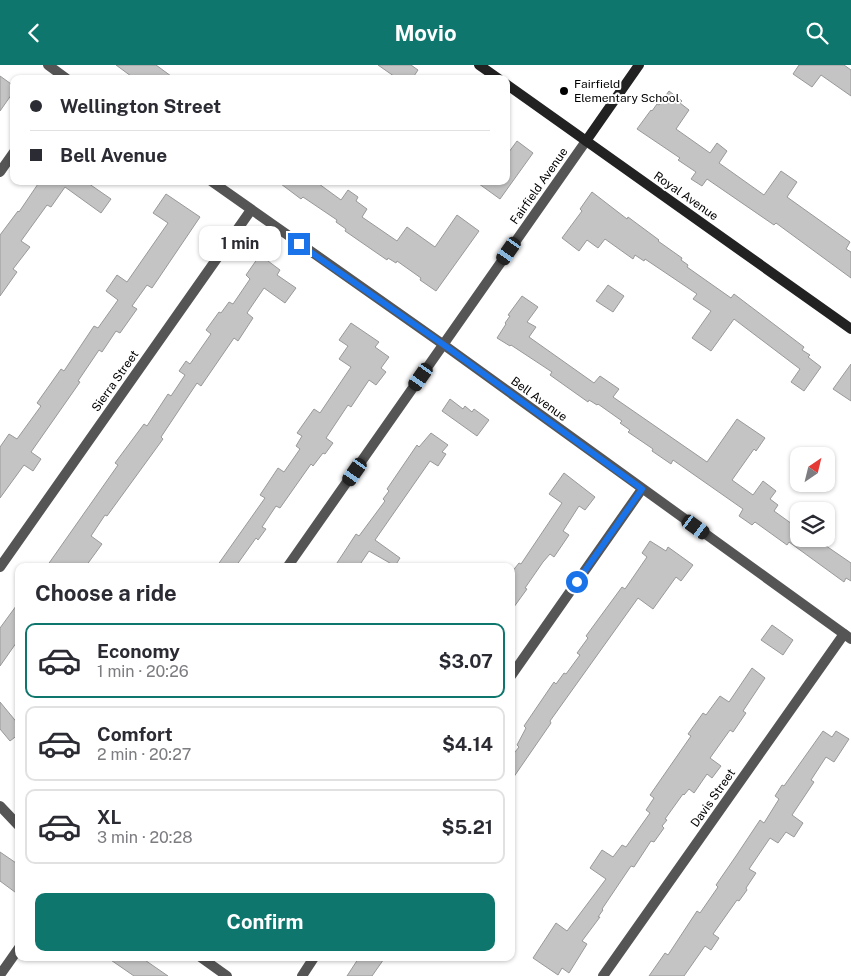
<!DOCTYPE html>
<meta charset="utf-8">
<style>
body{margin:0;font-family:"Public Sans",sans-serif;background:#f2f2f3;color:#2b2b33;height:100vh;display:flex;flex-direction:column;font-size:19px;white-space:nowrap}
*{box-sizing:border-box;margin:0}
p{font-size:16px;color:#7c7c81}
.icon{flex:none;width:28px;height:28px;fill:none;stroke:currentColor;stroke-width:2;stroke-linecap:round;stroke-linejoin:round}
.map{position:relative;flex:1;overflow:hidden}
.drawer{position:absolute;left:15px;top:498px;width:500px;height:398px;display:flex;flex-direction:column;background:#fff;border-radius:10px;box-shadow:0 1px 4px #0004}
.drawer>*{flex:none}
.guide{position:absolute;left:10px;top:10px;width:500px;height:110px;border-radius:10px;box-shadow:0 1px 4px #0004;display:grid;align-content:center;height:110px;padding:0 20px;background:#fff}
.needle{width:32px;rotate:35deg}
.tools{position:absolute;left:790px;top:382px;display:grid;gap:10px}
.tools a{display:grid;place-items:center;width:45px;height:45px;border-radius:10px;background:#fff;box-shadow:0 1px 4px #0004;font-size:25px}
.end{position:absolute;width:22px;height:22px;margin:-11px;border:6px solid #1a73e8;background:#fff;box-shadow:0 0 0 2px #fff}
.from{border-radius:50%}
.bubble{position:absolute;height:35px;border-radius:10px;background:#fff;box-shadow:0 1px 4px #0004;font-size:16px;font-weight:700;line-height:35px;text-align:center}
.car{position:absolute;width:15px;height:30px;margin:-15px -8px;border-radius:6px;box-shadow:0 0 4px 1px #0007;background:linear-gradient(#222 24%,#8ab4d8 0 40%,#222 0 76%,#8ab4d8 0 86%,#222 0)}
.guide b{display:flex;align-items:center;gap:18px;height:48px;font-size:19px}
.guide b+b{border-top:1px solid #e1e1e2}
.guide i{width:12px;height:12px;background:#2b2b33}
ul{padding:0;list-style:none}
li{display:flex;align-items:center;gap:15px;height:75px;margin:0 10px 8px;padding:0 10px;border:2px solid #e1e1e2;border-radius:10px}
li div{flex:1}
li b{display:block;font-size:19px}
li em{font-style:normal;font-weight:700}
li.on{border-color:#0f766e}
li>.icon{width:45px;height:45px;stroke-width:1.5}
h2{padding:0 20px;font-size:22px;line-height:60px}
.action{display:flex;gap:10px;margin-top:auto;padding:10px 20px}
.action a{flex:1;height:58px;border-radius:10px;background:#0f766e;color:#fff;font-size:20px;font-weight:700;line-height:58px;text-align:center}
header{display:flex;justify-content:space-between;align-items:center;height:65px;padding:0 20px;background:#0f766e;color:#fff;font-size:22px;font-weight:700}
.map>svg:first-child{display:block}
.building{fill:#c4c4c4;stroke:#999}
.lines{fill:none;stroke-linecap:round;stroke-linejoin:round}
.street{stroke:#555;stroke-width:10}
.secondary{stroke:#222;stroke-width:10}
.route{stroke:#1a73e8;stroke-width:6}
.poi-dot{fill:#000;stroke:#fff;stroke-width:2}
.labels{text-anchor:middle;stroke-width:4;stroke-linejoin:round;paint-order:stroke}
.poi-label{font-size:12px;fill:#000;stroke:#fff;text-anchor:start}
.street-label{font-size:12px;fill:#000;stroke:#fff}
</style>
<header><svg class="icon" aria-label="back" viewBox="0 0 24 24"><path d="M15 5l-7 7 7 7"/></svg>Movio<svg class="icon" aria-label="search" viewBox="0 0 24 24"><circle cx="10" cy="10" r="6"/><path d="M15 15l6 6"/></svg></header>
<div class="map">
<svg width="851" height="911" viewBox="0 0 851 911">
<rect width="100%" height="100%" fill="#fff"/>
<g class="building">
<path d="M 116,0 L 156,0 L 175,14 L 135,14 Z"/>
<path d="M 378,0 L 411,0 L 418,5 L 412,14 L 398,14 Z"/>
<path d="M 799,0 L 844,0 L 851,5 L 851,31 L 821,10 L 812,22 L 793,9 Z"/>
<path d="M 0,11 L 14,21 L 14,26 L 0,46 Z"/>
<path d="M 669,26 L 682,36 L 680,38 L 689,45 L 676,64 L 710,88 L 717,78 L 727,86 L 719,98 L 764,130 L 781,106 L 797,117 L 787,132 L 850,177 L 846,184 L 851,187 L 851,213 L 776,158 L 774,160 L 707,114 L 702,121 L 691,114 L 696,107 L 678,95 L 680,93 L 637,64 L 651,45 L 652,46 L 657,39 L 659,40 Z"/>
<path d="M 517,76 L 533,88 L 500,134 L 475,116 L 506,116 L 506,91 Z"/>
<path d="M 40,116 L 85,116 L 111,134 L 101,148 L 65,122 L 51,142 L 47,140 L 21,176 L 30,182 L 13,204 L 17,207 L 0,231 L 0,170 L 18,146 L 19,147 Z"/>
<path d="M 277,116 L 315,116 L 341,135 L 348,125 L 358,132 L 356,136 L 367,144 L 362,152 L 397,176 L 407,162 L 435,182 L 457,150 L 479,166 L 436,226 L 420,215 L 421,213 L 397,196 L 396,198 L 388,193 L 387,195 L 345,166 L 346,164 L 336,157 L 337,155 L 303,132 L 301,134 Z"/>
<path d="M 592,127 L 627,154 L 628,152 L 659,175 L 658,176 L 682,193 L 681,195 L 688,200 L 687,202 L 731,233 L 734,229 L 804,282 L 802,285 L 810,290 L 808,292 L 821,302 L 804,326 L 791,317 L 800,304 L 734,254 L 711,286 L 692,273 L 711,246 L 693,234 L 697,229 L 645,194 L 644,196 L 635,190 L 633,194 L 605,174 L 598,183 L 587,175 L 579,186 L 562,173 L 582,146 L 580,144 Z"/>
<path d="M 166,129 L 200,152 L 152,223 L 147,220 L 132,241 L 137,244 L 120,268 L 116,266 L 102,287 L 99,285 L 78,316 L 80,317 L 31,387 L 41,394 L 33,406 L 24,400 L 0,433 L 0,382 L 9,369 L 17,374 L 41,341 L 37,338 L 61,304 L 64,306 L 94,261 L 98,263 L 118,235 L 106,226 L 117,210 L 127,217 L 168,158 L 153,148 Z"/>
<path d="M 260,190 L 280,205 L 277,210 L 296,223 L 285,238 L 264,223 L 247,248 L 253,253 L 238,276 L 234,273 L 201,321 L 197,318 L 161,372 L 163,374 L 107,451 L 105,450 L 91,471 L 102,479 L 86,501 L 47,501 L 118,400 L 115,398 L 144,359 L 147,361 L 168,329 L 171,331 L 185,310 L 179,306 L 186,296 L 190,299 L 211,269 L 206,265 L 219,247 L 221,248 L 229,237 L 233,239 L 250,214 L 246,210 Z"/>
<path d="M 608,220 L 624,231 L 613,247 L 596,236 Z"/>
<path d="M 522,231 L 538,242 L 527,257 L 536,262 L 529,272 L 594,318 L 600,311 L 619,324 L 613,332 L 707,397 L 737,354 L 765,373 L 756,386 L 754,384 L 732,415 L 753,430 L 763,416 L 776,426 L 770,434 L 778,440 L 774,446 L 799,464 L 799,474 L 816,474 L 851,498 L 851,516 L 846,513 L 844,517 L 789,477 L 787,480 L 755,457 L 752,460 L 739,451 L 743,444 L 673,395 L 671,399 L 652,386 L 653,384 L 628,367 L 630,365 L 620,358 L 622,356 L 598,339 L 597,340 L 589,335 L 588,337 L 550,310 L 552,307 L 511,280 L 510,281 L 497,273 L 506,259 L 505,258 L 510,251 L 508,250 Z"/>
<path d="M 351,258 L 379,277 L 375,282 L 389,292 L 381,303 L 386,307 L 376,320 L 369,315 L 351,342 L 348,340 L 326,373 L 333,378 L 325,389 L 323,388 L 313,401 L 311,399 L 280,443 L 276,441 L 262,462 L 266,464 L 258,475 L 256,473 L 236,501 L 217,501 L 265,433 L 260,430 L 278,403 L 284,407 L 300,384 L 296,381 L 302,371 L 297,368 L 314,344 L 320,348 L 351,302 L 339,294 L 348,281 L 339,275 Z"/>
<path d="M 851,299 L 851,336 L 833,324 Z"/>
<path d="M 450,334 L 463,344 L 465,341 L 472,347 L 474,344 L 489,355 L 477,371 L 442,346 Z"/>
<path d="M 431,368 L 448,380 L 442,387 L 446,389 L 438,401 L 430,396 L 375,475 L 400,493 L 395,501 L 369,486 L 359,501 L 335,501 L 356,469 L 359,471 L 385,436 L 383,434 L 389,426 L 387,424 L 417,380 L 419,382 Z"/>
<path d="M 564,408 L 595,432 L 585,445 L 579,441 L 563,466 L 569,470 L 554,492 L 550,489 L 543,497 L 525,523 L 527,524 L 511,546 L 511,508 L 519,498 L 521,499 L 562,438 L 549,429 Z"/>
<path d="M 650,476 L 666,486 L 668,482 L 693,500 L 681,516 L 676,512 L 653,544 L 638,533 L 550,656 L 551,658 L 511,716 L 511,692 L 519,682 L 517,680 L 526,663 L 524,661 L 554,617 L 556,619 L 564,608 L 566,609 L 580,590 L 577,588 L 588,573 L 586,571 L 622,522 L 625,524 L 647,492 L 642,488 Z"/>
<path d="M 19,537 L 19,574 L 0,601 L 0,563 Z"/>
<path d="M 772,560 L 793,575 L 783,590 L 761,575 Z"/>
<path d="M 752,603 L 765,613 L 743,646 L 746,648 L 733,667 L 730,665 L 710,693 L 721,701 L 712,713 L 707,709 L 694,728 L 689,724 L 684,730 L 683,729 L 665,754 L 667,755 L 662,761 L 664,763 L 654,777 L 651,776 L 634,802 L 631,801 L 602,844 L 603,845 L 598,852 L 600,852 L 582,876 L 587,879 L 569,908 L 562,903 L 558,910 L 533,893 L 556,858 L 567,866 L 606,814 L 590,803 L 602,785 L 613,792 L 622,780 L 626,782 L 650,748 L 646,745 L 654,733 L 650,730 L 691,671 L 688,669 L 703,648 L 706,650 L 720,631 L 729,637 Z"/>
<path d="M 0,637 L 19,660 L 19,669 L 10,676 L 0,664 Z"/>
<path d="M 823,666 L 832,672 L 836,666 L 849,674 L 834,697 L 826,692 L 811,715 L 814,717 L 792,750 L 803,758 L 794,772 L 786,767 L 778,778 L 770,773 L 749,804 L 756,808 L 746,823 L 747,825 L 739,836 L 737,835 L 713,869 L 719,873 L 711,885 L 705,881 L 684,911 L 649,911 L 665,888 L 668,890 L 697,846 L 700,848 L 718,822 L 716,820 L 736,791 L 760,755 L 764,758 L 779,734 L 775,731 L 782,720 L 784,721 Z"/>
<path d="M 0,787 L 19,800 L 19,830 L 0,816 Z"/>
<path d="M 105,891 L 139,891 L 168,911 L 134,911 Z"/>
<path d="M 360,891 L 386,891 L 372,911 L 347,911 Z"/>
</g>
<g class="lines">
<g class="street">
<path d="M 48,0 L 67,14"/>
<path d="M 0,107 L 14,87"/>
<path d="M 211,116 L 444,280 L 851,574"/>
<path d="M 288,501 L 586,76"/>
<path d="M 0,502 L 251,145"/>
<path d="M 511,611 L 642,424"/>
<path d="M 0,741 L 19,761"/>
<path d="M 199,891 L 227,911"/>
<path d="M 0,910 L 19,883"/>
<path d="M 302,911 L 315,891"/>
<path d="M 603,911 L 844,569"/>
</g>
<g class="secondary">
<path d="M 479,0 L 499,14"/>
<path d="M 506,19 L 851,264"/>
<path d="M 586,76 L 639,0"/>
</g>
</g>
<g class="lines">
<path class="route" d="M 299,179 L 444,280 L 642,424 L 577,517"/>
</g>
<circle class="poi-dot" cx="564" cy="26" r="5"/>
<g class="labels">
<g class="poi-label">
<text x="574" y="23">Fairfield<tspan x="574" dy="14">Elementary School</tspan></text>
</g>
<g class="street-label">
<text transform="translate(539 121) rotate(-55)" y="4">Fairfield Avenue</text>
<text transform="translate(686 131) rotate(35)" y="4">Royal Avenue</text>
<text transform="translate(115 316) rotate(-55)" y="4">Sierra Street</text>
<text transform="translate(539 334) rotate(36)" y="4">Bell Avenue</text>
<text transform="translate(713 733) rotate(-55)" y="4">Davis Street</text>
</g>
</g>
</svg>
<div class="tools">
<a><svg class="needle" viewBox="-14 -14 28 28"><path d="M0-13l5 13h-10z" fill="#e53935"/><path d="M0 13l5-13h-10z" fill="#7c7c81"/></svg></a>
<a><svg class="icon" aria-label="layers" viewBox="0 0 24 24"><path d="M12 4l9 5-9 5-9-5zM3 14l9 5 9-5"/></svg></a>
</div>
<i class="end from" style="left:577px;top:517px"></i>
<i class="end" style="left:299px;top:179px"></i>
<div class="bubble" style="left:199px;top:161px;width:82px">1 min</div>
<i class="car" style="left:509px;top:186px;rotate:215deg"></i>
<i class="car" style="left:421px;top:312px;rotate:215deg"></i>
<i class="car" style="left:355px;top:407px;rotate:215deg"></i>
<i class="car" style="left:696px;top:462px;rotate:126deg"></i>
<div class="guide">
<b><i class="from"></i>Wellington Street</b>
<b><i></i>Bell Avenue</b>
</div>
<section class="drawer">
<h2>Choose a ride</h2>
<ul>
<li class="on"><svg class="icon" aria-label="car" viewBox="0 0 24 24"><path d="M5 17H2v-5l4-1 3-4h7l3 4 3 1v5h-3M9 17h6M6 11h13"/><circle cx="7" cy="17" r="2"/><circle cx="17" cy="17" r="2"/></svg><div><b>Economy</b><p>1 min · 20:26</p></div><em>$3.07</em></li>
<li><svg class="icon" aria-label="car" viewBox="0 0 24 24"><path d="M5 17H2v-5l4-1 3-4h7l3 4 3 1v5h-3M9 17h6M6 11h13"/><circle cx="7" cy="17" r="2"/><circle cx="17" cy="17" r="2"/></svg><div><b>Comfort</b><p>2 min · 20:27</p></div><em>$4.14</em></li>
<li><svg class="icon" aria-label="car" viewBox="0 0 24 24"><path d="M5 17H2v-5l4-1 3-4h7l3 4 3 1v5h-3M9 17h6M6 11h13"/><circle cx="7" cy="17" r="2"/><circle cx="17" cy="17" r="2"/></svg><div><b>XL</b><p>3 min · 20:28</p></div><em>$5.21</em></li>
</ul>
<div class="action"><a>Confirm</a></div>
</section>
</div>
